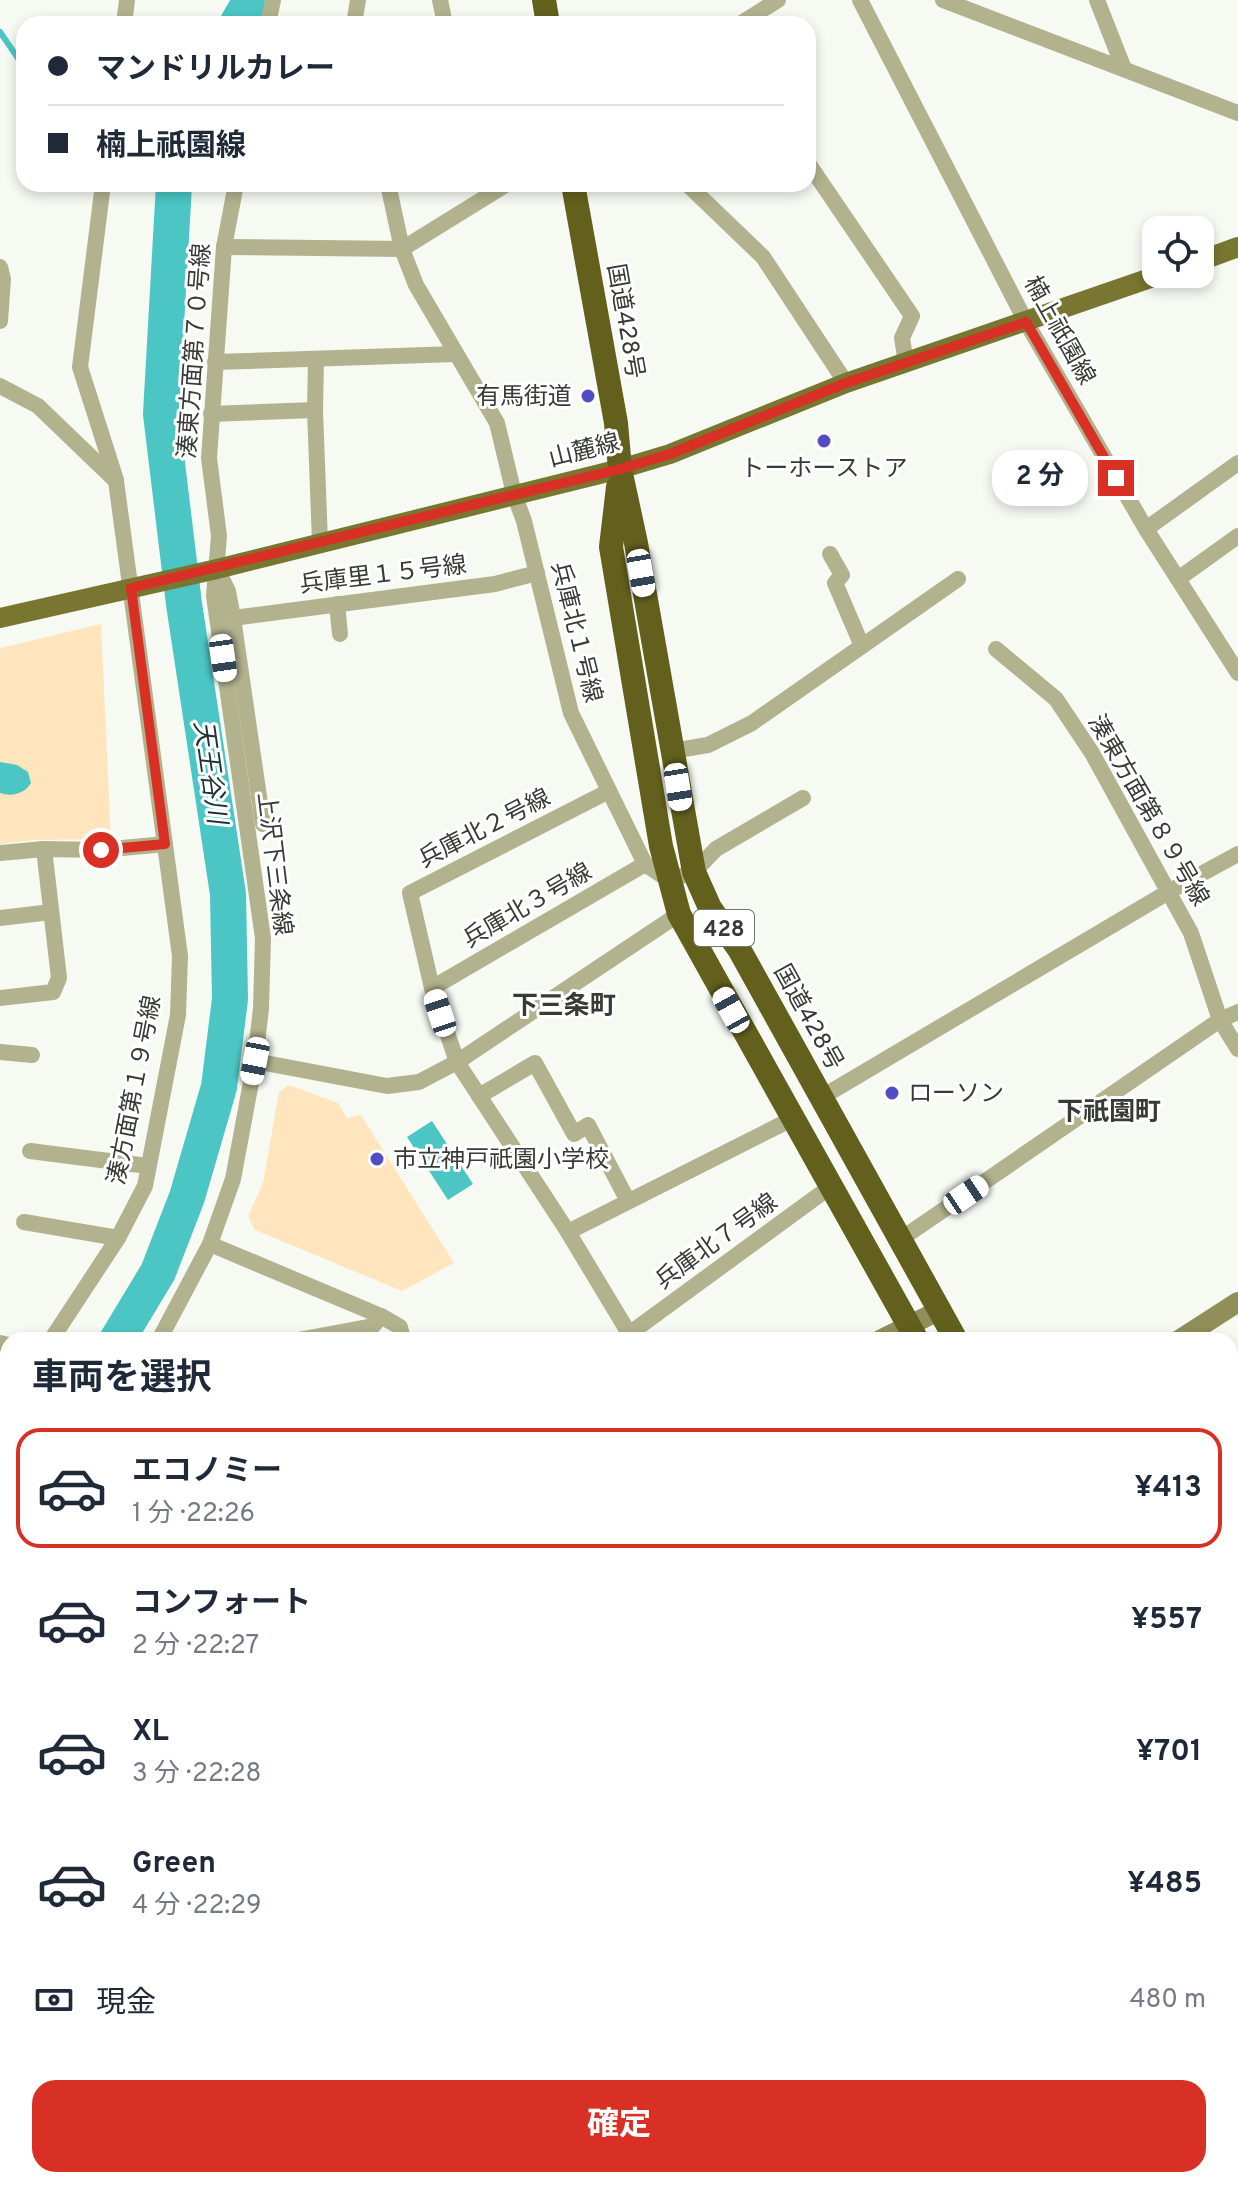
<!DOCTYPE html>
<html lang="ja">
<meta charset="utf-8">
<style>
body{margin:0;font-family:Overpass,"Noto Sans JP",sans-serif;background:#f6f6f7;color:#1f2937;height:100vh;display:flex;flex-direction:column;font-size:30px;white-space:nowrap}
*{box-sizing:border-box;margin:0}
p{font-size:26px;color:#747a83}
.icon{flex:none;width:44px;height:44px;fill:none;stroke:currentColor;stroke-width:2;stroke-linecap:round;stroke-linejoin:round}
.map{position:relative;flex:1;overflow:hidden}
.drawer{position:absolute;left:0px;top:1332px;width:1238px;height:856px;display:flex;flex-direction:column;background:#fff;border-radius:24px 24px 0 0;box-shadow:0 4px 12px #0003}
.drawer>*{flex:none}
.top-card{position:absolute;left:16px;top:16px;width:800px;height:176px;border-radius:24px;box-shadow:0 4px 12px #0003;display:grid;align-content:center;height:176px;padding:0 32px;background:#fff}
.tools{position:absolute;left:1142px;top:216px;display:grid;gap:16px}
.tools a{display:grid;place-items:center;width:72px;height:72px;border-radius:16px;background:#fff;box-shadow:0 4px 12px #0003;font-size:40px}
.end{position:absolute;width:36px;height:36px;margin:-18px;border:10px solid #d93025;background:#fff;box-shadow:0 0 0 4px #fff}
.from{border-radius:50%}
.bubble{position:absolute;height:56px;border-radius:24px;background:#fff;box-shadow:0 4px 12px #0003;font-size:26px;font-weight:700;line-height:56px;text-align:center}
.car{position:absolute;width:24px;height:48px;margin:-24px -12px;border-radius:10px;box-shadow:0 0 6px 2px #0007;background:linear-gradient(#fff 24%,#345 0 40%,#fff 0 76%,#345 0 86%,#fff 0)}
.top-card b{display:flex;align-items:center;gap:28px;height:76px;font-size:30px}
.top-card b+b{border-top:2px solid #e0e1e3}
.top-card i{width:20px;height:20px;background:#1f2937}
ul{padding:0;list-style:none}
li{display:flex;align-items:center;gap:24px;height:120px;margin:0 16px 12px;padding:0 16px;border:4px solid transparent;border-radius:24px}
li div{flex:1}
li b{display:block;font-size:30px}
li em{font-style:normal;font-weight:700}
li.on{border-color:#d93025}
li>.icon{width:72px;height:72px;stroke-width:1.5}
h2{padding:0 32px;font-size:36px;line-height:96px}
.pay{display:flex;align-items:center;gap:20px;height:88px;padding:0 32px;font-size:30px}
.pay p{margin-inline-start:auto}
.action{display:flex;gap:16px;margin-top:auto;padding:16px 32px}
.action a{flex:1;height:92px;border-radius:24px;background:#d93025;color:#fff;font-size:32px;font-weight:700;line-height:92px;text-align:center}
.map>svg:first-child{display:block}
.green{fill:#fee5be}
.water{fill:#4bc6c4}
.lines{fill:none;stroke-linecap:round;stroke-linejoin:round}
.stream{stroke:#4bc6c4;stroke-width:6}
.river{stroke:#4bc6c4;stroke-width:36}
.street{stroke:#b2b28f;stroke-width:16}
.secondary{stroke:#908f5a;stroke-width:20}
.primary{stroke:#797631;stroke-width:20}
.highway{stroke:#63601e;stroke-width:24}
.route{stroke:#d93025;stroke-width:10}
.poi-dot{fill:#524dc4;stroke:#fff;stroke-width:3}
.labels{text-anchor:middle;stroke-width:6;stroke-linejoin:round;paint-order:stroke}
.shield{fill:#fff;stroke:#747573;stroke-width:2}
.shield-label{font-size:22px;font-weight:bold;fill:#383a37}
.street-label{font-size:24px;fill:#383a37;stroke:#fff}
.poi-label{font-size:24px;fill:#383a37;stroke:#fff;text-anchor:start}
.water-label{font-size:26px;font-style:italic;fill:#1c3231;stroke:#fff}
.neighbourhood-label{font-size:26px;font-weight:bold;fill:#383a37;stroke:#fff}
</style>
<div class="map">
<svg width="1238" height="2188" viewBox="0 0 1238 2188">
<rect width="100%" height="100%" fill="#f6faf3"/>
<g class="green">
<path d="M 101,624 L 111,839 L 34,840 L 0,844 L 0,648 Z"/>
<path d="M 289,1085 L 338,1103 L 347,1118 L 361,1115 L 454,1263 L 402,1291 L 255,1230 L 248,1216 L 263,1183 L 279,1092 Z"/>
<path d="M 688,2180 L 964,2180 L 962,2188 L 747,2188 L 740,2181 L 688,2184 Z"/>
</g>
<g class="water">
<path d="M 0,762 L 17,765 L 28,772 L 31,783 C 24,794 12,797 0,793 Z"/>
<path d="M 432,1121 L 473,1184 L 448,1200 L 407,1137 Z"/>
</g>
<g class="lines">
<path class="stream" d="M 0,32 L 24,67"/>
<g class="river">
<path d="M 237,24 L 251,0"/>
<path d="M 117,1340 L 158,1272 L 187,1197 L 219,1087 L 230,999 L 228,894 L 184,604 L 161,414 L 174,184"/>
<path d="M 0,1533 L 8,1520"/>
</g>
<g class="street">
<path d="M 440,0 L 445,24"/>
<path d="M 860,0 L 1026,322 L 1146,529 L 1238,673"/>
<path d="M 943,0 L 1238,113"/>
<path d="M 1097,0 L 1124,69"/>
<path d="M 124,24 L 127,0"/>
<path d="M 268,24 L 273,0"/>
<path d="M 354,24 L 358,0"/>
<path d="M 740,24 L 778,0"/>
<path d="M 808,163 L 912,316 L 902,338 L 906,363"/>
<path d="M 103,184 L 80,367 L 116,480"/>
<path d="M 388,184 L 402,249 L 416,285 L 497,423 L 514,494 L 524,521 L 571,713 L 645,864 L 669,880 L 694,872 L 716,849 L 803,798"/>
<path d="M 687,184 L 763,257 L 846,383"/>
<path d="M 224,247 L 402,249 L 507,184"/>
<path d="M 0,267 L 3,279 L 0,321"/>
<path d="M 316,359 L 315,410 L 320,543"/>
<path d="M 215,362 L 456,354"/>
<path d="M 0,386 L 38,406 L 116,481 L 180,956 L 178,1015 L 145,1186 L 118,1238 L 51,1340"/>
<path d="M 211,414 L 315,410"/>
<path d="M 1146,529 L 1238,463"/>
<path d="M 830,554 L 842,575 L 835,583 L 862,646"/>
<path d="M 218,571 L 228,591 L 233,618 L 263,824"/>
<path d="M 1178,579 L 1238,536"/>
<path d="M 337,604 L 340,634"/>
<path d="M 233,618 L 495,584 L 537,573"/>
<path d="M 996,649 L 1056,699 L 1092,753 L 1191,933 L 1220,1020 L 1238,1049"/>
<path d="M 672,751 L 708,745 L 752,723 L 958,579"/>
<path d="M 609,791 L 410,893 L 432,988 L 457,1062 L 568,1232 L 633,1340"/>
<path d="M 0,853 L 44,849 L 101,850 L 165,844"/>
<path d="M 0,918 L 51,912"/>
<path d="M 432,988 L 645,864"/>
<path d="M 0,998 L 53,992 L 59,978 L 44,849"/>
<path d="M 0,1052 L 32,1055"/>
<path d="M 255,1061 L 387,1086 L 419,1082 L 457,1062 L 679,914"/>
<path d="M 479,1096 L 535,1063 L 574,1134 L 588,1125 L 628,1201"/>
<path d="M 822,1097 L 1170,891 L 1238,854"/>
<path d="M 30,1151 L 148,1166"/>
<path d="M 24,1222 L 118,1238"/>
<path d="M 568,1232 L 792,1119"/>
<path d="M 901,1239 L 1220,1020 L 1238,1012"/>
<path d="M 210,1244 L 381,1316 L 400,1327 L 403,1340"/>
<path d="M 629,1334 L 830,1187"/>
<path d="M 159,1340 L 210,1244 L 233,1179 L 255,1061 L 261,1008 L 263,938 L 214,596 L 219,536 L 209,458 L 224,247 L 236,184"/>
<path d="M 298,1340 L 373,1326 L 381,1316"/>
<path d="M 0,1343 L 8,1345"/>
<path d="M 0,1414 L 8,1414"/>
<path d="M 0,1450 L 8,1432"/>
<path d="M 1230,1523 L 1238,1518"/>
<path d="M 0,1613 L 8,1600"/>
<path d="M 1230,1638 L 1238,1653"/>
<path d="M 1230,1686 L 1238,1683"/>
<path d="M 1230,1918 L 1238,1914"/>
<path d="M 166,2180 L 168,2188"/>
<path d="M 330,2180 L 332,2188"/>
<path d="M 488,2180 L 490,2188"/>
<path d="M 560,2180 L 565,2188"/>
<path d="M 1110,2180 L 1112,2188"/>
<path d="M 428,2188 L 439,2180"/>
<path d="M 677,2188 L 678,2180"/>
<path d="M 713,2188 L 736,2188"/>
<path d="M 973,2188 L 975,2180"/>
</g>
<g class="secondary">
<path d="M 880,1340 L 940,1310"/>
<path d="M 1179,1340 L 1238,1302"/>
<path d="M 0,1958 L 8,1949"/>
<path d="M 0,2169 L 8,2179"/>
</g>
<g class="primary">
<path d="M 1200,261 L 1238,247"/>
<path d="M 0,618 L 217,569 L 620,469 L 670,454 L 846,383 L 1162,274"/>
</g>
<g class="highway">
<path d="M 544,0 L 548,24"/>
<path d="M 573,184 L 616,423 L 620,469 L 636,543 L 694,872 L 710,908 L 739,949 L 956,1340"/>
<path d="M 618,487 L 611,547 L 661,846 L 679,914 L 917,1340"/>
<path d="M 1230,2062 L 1238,2092"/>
<path d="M 1223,2180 L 1225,2188"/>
</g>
</g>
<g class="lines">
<path class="route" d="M 101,850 L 165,844 L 131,588 L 620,469 L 670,454 L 846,383 L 1026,322 L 1116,478"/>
</g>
<g class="poi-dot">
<circle cx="588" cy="396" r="8"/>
<circle cx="824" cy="441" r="8"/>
<circle cx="892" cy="1093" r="8"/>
<circle cx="377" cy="1159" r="8"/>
</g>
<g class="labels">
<rect class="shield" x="694" y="910" width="60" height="36" rx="6"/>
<g class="shield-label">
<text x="724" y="936">428</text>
</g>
<g class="street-label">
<text transform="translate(626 321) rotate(80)" y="8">国道428号</text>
<text transform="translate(1060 330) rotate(61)" y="8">楠上祇園線</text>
<text transform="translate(194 351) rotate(-86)" y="8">湊東方面第７０号線</text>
<text transform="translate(584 450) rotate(-14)" y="8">山麓線</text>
<text transform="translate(383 574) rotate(-7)" y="8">兵庫里１５号線</text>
<text transform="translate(577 632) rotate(76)" y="8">兵庫北１号線</text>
<text transform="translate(1149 810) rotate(60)" y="8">湊東方面第８９号線</text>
<text transform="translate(484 828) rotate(-27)" y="8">兵庫北２号線</text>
<text transform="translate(275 864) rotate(83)" y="8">上沢下三条線</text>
<text transform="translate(527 905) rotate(-30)" y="8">兵庫北３号線</text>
<text transform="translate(809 1017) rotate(61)" y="8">国道428号</text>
<text transform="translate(134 1090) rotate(-79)" y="8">湊方面第１９号線</text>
<text transform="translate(716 1241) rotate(-36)" y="8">兵庫北７号線</text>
</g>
<g class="poi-label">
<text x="572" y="404" text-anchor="end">有馬街道</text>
<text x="824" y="476" text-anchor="middle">トーホーストア</text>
<text x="908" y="1101">ローソン</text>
<text x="393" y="1167">市立神戸祇園小学校</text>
</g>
<g class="water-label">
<text transform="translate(211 772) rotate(82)" y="9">天王谷川</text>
</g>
<g class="neighbourhood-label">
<text x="564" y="1014">下三条町</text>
<text x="1109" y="1120">下祇園町</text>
</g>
</g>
</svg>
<div class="tools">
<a><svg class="icon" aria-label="locate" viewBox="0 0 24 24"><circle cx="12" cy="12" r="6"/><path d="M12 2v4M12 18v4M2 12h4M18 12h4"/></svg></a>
</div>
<i class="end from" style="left:101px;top:850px"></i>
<i class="end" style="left:1116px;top:478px"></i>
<div class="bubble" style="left:992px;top:450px;width:96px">2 分</div>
<i class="car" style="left:641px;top:573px;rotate:170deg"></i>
<i class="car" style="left:223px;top:658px;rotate:172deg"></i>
<i class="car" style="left:678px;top:787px;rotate:171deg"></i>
<i class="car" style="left:731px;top:1010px;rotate:331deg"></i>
<i class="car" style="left:440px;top:1013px;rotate:342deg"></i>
<i class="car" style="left:255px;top:1061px;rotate:191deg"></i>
<i class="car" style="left:966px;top:1195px;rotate:56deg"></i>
<div class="top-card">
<b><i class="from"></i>マンドリルカレー</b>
<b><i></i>楠上祇園線</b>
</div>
<section class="drawer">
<h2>車両を選択</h2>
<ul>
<li class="on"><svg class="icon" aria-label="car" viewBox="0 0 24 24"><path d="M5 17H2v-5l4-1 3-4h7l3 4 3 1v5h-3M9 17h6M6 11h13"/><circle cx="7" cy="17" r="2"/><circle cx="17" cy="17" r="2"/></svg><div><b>エコノミー</b><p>1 分 · 22:26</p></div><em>¥413</em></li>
<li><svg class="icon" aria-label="car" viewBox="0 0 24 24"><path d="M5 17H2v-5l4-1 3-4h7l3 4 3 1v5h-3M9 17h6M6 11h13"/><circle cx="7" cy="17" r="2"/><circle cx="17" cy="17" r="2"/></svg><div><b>コンフォート</b><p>2 分 · 22:27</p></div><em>¥557</em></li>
<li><svg class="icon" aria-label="car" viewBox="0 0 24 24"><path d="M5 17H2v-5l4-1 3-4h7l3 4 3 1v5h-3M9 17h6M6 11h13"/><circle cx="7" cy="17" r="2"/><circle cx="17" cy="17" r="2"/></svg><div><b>XL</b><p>3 分 · 22:28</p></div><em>¥701</em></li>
<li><svg class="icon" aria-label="car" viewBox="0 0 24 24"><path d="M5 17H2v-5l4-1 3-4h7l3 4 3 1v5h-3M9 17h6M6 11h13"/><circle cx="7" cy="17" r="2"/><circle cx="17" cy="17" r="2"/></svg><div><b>Green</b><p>4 分 · 22:29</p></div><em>¥485</em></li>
</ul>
<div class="pay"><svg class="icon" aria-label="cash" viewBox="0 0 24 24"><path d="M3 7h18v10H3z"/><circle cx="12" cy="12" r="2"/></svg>現金<p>480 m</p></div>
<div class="action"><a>確定</a></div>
</section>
</div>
